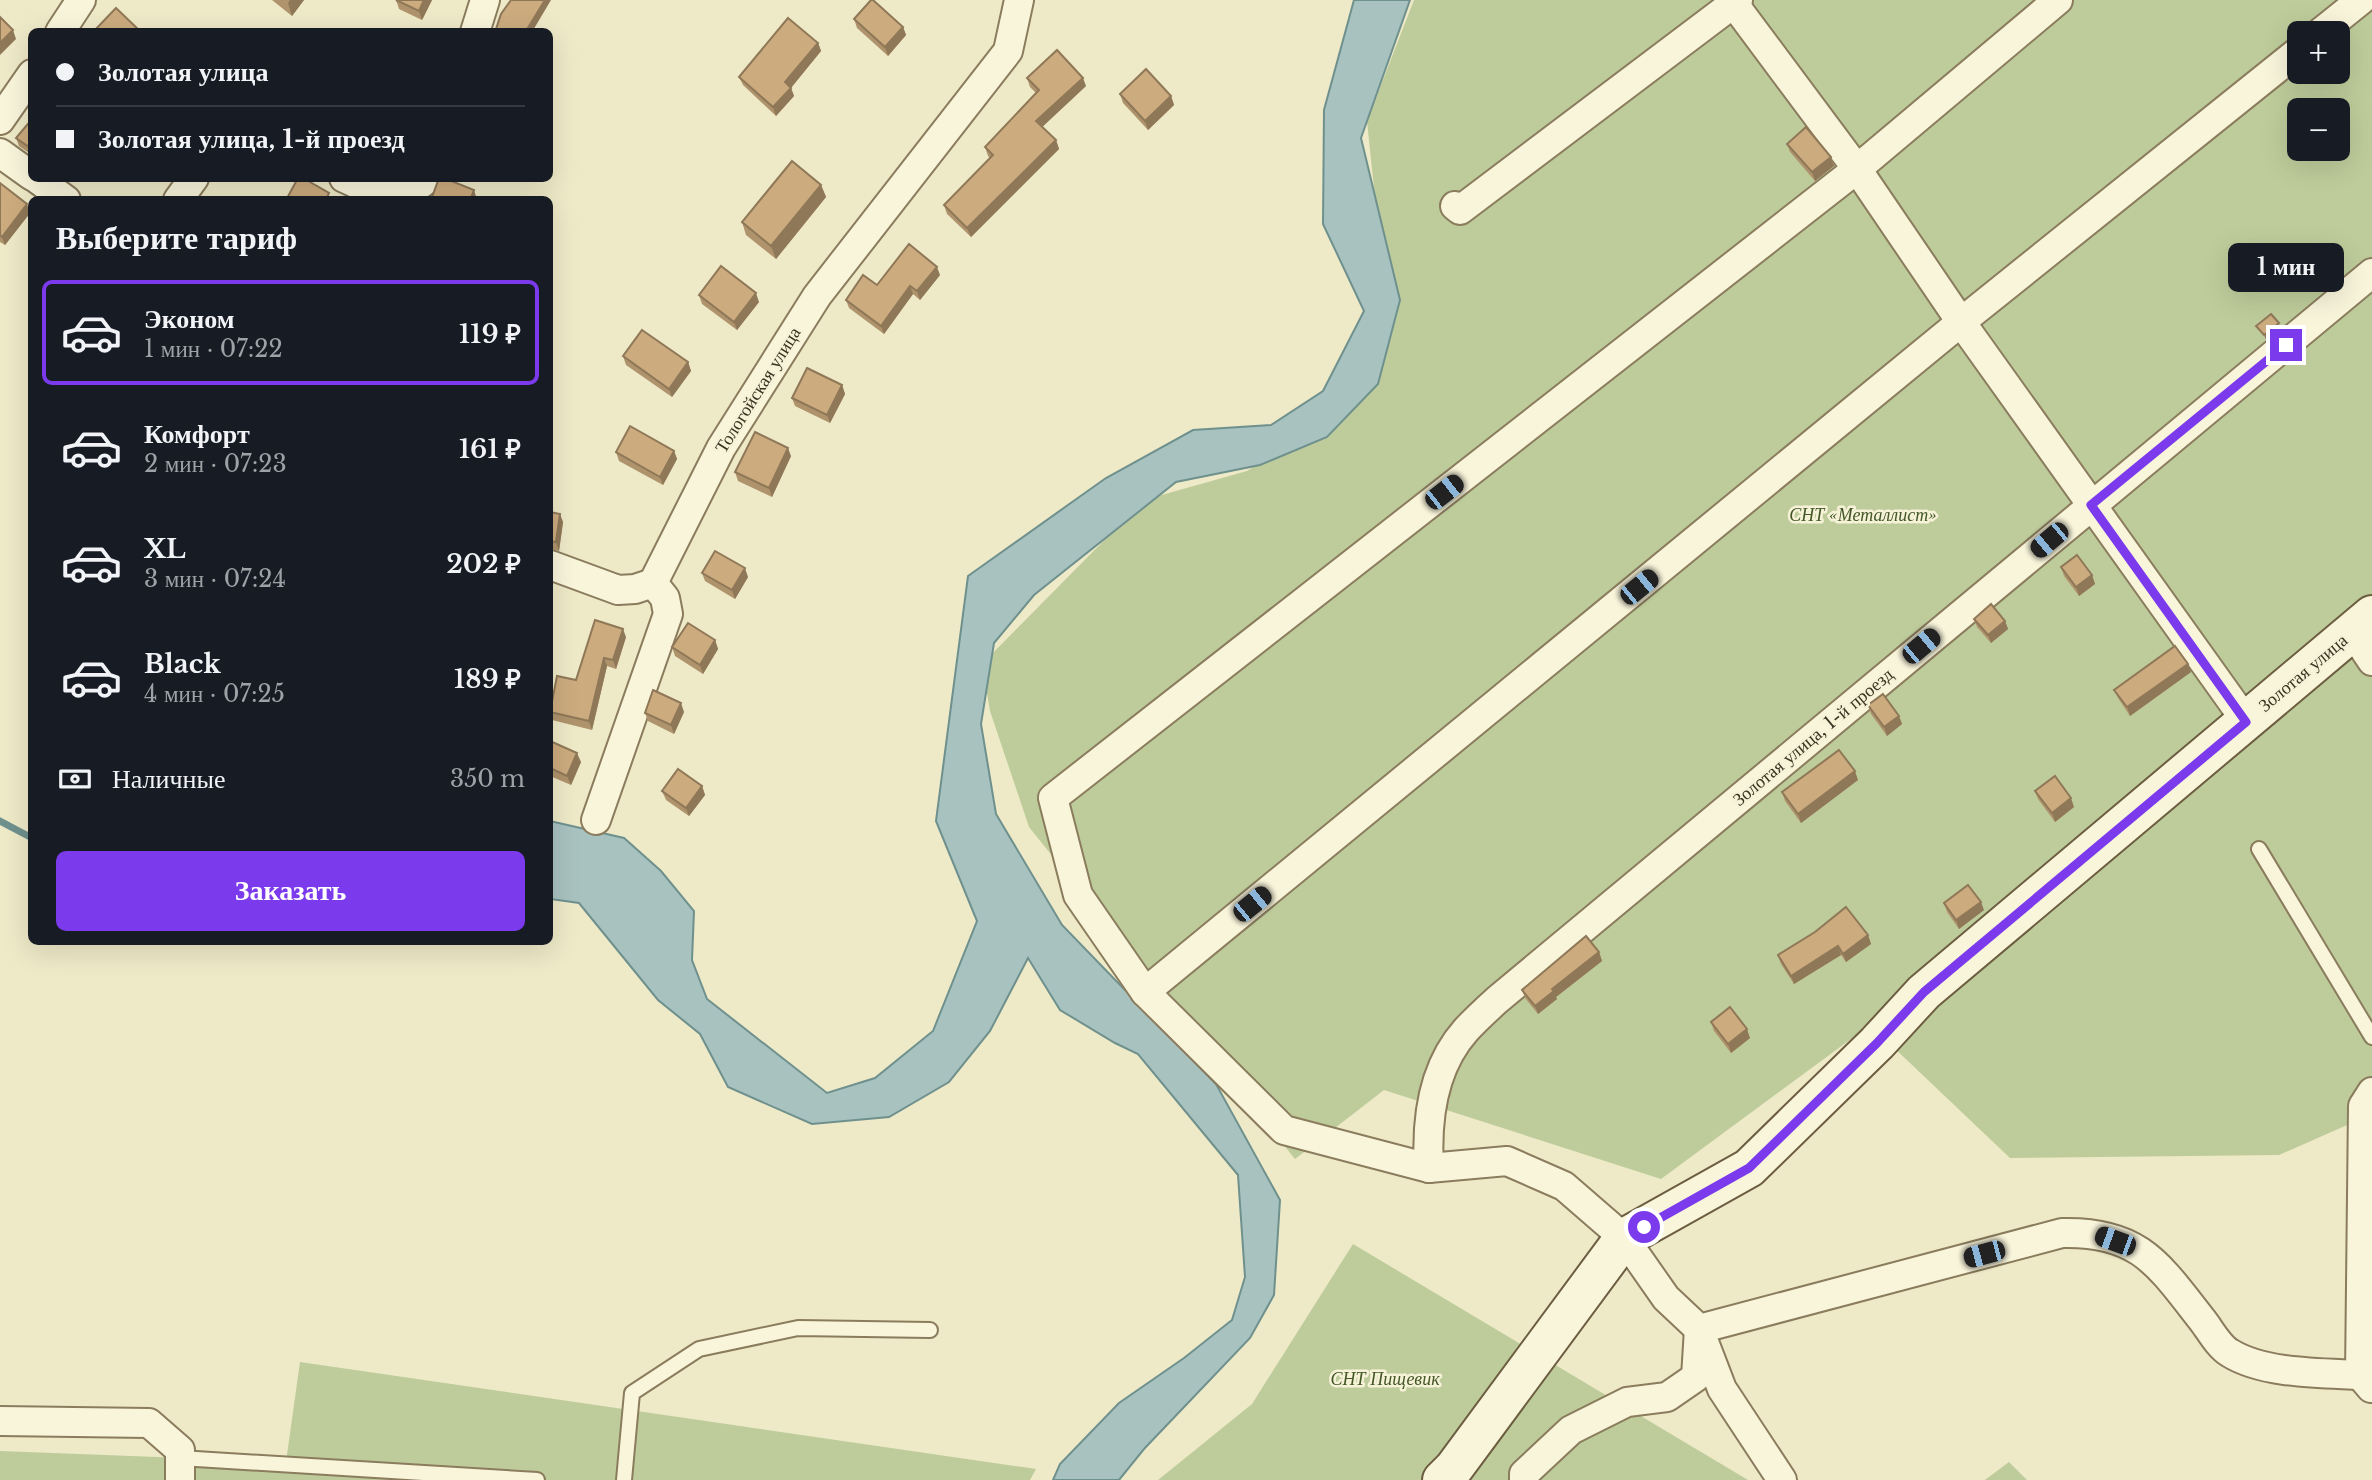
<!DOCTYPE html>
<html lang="ru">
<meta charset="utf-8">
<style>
body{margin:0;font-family:"Libre Baskerville",serif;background:#20242c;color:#f1f3f6;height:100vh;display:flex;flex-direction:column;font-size:26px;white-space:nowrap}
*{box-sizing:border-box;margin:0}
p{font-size:23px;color:#9ea1a6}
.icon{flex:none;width:38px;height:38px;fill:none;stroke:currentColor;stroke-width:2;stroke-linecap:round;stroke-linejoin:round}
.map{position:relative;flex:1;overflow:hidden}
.panel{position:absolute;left:28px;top:196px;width:525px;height:749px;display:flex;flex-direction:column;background:#171b24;border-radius:10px;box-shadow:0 7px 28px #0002}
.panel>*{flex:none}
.banner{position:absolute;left:28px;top:28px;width:525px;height:154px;border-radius:10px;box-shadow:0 7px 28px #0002;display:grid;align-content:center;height:154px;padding:0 28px;background:#171b24}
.tools{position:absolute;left:2287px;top:21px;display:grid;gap:14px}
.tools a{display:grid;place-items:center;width:63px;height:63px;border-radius:10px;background:#171b24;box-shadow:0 7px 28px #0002;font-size:35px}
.end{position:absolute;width:32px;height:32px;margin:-16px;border:9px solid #7c3aed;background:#fff;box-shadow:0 0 0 4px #fff}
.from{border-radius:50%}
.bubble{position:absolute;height:49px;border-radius:10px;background:#171b24;box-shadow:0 7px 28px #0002;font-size:23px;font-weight:600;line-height:49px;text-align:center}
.car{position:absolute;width:21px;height:42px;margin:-21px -10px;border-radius:9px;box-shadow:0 0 5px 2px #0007;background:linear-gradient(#222 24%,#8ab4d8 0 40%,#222 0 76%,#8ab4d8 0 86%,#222 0)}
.banner b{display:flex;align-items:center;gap:24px;height:66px;font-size:26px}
.banner b+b{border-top:2px solid #363941}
.banner i{width:18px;height:18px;background:#f1f3f6}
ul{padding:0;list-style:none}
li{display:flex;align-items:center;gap:21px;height:105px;margin:0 14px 10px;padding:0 14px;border:4px solid transparent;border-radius:10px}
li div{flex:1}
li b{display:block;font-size:26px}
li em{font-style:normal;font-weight:600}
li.active{border-color:#7c3aed}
li>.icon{width:63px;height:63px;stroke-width:1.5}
h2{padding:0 28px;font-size:32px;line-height:84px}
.pay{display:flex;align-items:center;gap:18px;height:77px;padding:0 28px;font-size:26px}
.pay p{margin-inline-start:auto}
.action{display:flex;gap:14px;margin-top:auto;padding:14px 28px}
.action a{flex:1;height:80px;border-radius:10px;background:#7c3aed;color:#fff;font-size:28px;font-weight:600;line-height:80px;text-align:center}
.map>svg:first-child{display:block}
.green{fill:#becc9b;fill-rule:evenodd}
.water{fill:#a8c2bf;stroke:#6f918e;stroke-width:2}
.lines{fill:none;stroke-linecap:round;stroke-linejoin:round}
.stream{stroke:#6f918e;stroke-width:7}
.lane-casing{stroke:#8a7c5d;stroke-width:18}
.street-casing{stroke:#8a7c5d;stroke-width:32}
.secondary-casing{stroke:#6c5d40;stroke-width:42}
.lane{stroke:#f9f5db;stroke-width:14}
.street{stroke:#f9f5db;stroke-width:28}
.secondary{stroke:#f9f5db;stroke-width:38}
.wall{fill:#af936c}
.shaded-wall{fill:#8f7858}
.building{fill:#ccab7e;stroke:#8f7858;stroke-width:2}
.route{stroke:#7c3aed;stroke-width:9}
.labels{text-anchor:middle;stroke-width:5;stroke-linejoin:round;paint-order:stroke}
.street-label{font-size:18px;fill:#3a3120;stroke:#f6f2d7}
.park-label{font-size:18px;font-style:italic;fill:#435727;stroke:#f6f2d7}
</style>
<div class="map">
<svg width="2372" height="1480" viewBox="0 0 2372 1480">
<rect width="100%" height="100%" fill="#eee9c7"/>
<g class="green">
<path d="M 1414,0 L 2372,0 L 2372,1114 L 2279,1155 L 2010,1158 L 1870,1025 L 1661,1179 L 1384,1090 L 1295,1159 L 1029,827 L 990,711 L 982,664 L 1144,500 L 1247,471 L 1349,406 L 1381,255 L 1367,121 ZM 2300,33 L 2338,33 L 2338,72 L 2300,72 ZM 2300,110 L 2338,110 L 2338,149 L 2300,149 Z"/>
<path d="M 1353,1244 L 1748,1480 L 1158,1480 L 1252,1404 Z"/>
<path d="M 300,1362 L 1036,1469 L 1030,1480 L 0,1480 L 0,1451 L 286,1462 Z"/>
<path d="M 2009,1462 L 2027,1480 L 1985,1480 Z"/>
</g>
<path class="water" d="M 1354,0 L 1410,0 L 1361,138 L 1400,300 L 1378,384 L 1327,437 L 1260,465 L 1176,482 L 1034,595 L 994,643 L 981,724 L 996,814 L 1062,925 L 1216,1084 L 1280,1200 L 1274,1295 L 1250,1338 L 1144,1449 L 1119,1480 L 1053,1480 L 1060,1464 L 1119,1403 L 1184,1358 L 1232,1320 L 1245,1277 L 1238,1175 L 1138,1054 L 1115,1043 L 1060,1010 L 1028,958 L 990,1031 L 949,1082 L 889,1117 L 812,1124 L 728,1087 L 700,1034 L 658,1000 L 579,903 L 550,899 L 550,821 L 624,838 L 661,871 L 694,911 L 692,960 L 707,999 L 827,1093 L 875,1078 L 933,1031 L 977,921 L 936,821 L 968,576 L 1106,478 L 1193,430 L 1271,425 L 1323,391 L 1364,311 L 1323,224 L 1324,110 Z"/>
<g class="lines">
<path class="stream" d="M 0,821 L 32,838"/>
<g class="lane-casing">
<g id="lane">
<path d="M 2259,849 L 2372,1037"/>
<path d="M 180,1458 L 537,1480"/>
<path d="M 624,1480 L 632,1393 L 699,1349 L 798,1328 L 930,1330"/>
</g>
</g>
<g class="street-casing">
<g id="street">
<path d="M 1731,0 L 1857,169 L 1961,322 L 2246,721"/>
<path d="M 2058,0 L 1857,169 L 1053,798 L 1078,895 L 1145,992 L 1284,1130 L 1429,1168 L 1507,1161 L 1564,1186 L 1624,1238 L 1666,1298 L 1699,1329 L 2062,1233 C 2140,1231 2159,1265 2203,1321 C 2210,1330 2219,1347 2230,1353 C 2264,1374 2321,1373 2360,1375"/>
<path d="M 60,32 L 81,0"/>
<path d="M 475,32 L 485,0"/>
<path d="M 2320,33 L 2361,0"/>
<path d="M 0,120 L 32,74"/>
<path d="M 0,153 L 32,176"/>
<path d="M 36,178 L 66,200"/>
<path d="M 344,178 C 380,194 394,209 428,178"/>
<path d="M 178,200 L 194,178"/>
<path d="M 1455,206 L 1460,210 L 1738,0"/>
<path d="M 550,565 L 618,590 L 635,589 L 653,583"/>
<path d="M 2352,631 L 2372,661"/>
<path d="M 596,820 L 668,614 L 665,598 L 653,583 L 721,448 L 817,296 L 1008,51 L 1019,0"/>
<path d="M 1145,992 L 1961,322 L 2300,50"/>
<path d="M 1429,1168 C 1426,1119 1432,1068 1466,1030 C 1475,1020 1486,1010 1497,1000 L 2372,273"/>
<path d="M 2371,1388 L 2360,1375 L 2363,1106 L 2372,1092"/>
<path d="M 0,1421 L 149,1423 L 180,1450 L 180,1480"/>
<path d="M 1524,1480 L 1524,1474 L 1571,1430 L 1627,1402 L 1667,1397 L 1696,1377 L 1699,1329 L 1722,1389 L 1782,1480"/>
</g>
</g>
<g class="secondary-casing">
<path id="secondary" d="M 1442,1480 L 1454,1468 L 1624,1238 L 1749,1168 L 1877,1043 L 1924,992 L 2372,615"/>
</g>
<use href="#lane" class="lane"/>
<use href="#street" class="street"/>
<use href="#secondary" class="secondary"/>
</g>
<g class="wall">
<path d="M 272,0 L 304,0 L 292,16 Z"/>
<path d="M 396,0 L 432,0 L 422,20 L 399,9 Z"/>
<path d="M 854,19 L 903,27 L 906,35 L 888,56 L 857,28 Z"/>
<path d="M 818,43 L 821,51 L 791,88 L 794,96 L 776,116 L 743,85 L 739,77 Z"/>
<path d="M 1027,78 L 1086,86 L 1042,127 L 1056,140 L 1059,149 L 971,237 L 947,214 L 944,205 L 990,158 L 988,156 L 985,147 L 1036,93 L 1030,87 Z"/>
<path d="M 1120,94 L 1171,96 L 1174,105 L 1148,130 L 1123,103 Z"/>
<path d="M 32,119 L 32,155 L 19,146 L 16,138 Z"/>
<path d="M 1787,144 L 1831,157 L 1834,166 L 1815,181 L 1790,152 Z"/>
<path d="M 0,183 L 30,213 L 5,245 L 0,242 Z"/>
<path d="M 821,185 L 826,197 L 776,259 L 746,235 L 742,222 Z"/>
<path d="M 940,275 L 920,300 L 913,294 L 884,334 L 849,308 L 846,300 L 877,285 Z"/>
<path d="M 699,295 L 759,302 L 737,330 L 702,304 Z"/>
<path d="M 623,356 L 688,362 L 691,371 L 672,397 L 626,365 Z"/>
<path d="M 842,385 L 845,394 L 830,423 L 795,406 L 792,398 Z"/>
<path d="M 674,451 L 677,459 L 663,485 L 619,461 L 616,452 Z"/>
<path d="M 791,456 L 772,497 L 738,481 L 735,472 Z"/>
<path d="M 550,512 L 563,522 L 559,551 L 550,549 Z"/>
<path d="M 2061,567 L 2092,575 L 2095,584 L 2079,596 L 2064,576 Z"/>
<path d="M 702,573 L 748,577 L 735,599 L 705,581 Z"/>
<path d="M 1974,619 L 2005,621 L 2008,629 L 1991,643 L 1977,627 Z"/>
<path d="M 626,637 L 616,669 L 607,666 L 592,730 L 552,720 L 550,710 L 576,680 Z"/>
<path d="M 715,640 L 718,649 L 703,674 L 675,656 L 672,647 Z"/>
<path d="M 2191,672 L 2130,716 L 2118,698 L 2114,690 Z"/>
<path d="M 1868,705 L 1899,716 L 1902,724 L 1887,736 L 1871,714 Z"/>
<path d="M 684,712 L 674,734 L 648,721 L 645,713 Z"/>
<path d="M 550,741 L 581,762 L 571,785 L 550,776 Z"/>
<path d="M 1858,780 L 1801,823 L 1785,801 L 1782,792 Z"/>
<path d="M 702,786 L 705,795 L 689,816 L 666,800 L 662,791 Z"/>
<path d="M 2035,791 L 2074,807 L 2055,822 L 2038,799 Z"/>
<path d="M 1944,903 L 1984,910 L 1959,929 L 1947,912 Z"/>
<path d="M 1868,935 L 1871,944 L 1846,962 L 1841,955 L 1794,984 L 1781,964 L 1778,955 Z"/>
<path d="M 1599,952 L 1602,961 L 1556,997 L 1557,999 L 1538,1014 L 1525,998 L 1522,990 Z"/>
<path d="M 1711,1022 L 1750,1038 L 1731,1053 L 1714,1031 Z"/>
</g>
<g class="shaded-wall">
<path d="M 290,0 L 304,0 L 292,16 L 288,3 Z"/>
<path d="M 424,0 L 432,0 L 422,20 L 419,11 Z"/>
<path d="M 545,0 L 551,0 L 532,32 L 526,32 Z"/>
<path d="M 903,27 L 906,35 L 888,56 L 885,47 Z"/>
<path d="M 13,30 L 16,39 L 0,55 L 0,43 Z"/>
<path d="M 818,43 L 821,51 L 790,89 L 791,88 L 794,96 L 776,116 L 773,107 L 785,82 Z"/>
<path d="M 1083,78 L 1086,86 L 1039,130 L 1036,121 Z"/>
<path d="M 1171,96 L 1174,105 L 1148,130 L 1145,121 Z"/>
<path d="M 1056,140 L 1059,149 L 971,237 L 967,228 Z"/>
<path d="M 1831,157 L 1834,166 L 1815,181 L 1812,172 Z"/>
<path d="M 821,185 L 826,197 L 776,259 L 771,246 Z"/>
<path d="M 474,190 L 477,200 L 470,200 Z"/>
<path d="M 27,204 L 30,213 L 5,245 L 2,237 Z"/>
<path d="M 937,267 L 940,275 L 920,300 L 917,291 Z"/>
<path d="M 910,286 L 913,294 L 884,334 L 881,326 Z"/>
<path d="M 756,293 L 759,302 L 737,330 L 734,322 Z"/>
<path d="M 2279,323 L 2280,328 L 2266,340 L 2264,335 Z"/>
<path d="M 688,362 L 691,371 L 672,397 L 669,389 Z"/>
<path d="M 842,385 L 845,394 L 830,423 L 827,415 Z"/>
<path d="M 788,448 L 791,456 L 772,497 L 769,488 Z"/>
<path d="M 674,451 L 677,459 L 663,485 L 660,477 Z"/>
<path d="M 560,514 L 563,522 L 559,551 L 556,542 Z"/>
<path d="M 745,568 L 748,577 L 735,599 L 732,590 Z"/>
<path d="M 2092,575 L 2095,584 L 2079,596 L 2076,587 Z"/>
<path d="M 2005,621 L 2008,629 L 1991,643 L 1988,635 Z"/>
<path d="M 623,629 L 626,637 L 616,669 L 613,660 Z"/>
<path d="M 715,640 L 718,649 L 703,674 L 700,665 Z"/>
<path d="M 604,658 L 607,666 L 592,730 L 589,721 Z"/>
<path d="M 2188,664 L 2191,672 L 2130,716 L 2127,707 Z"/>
<path d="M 681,703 L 684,712 L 674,734 L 671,725 Z"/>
<path d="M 1899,716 L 1902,724 L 1887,736 L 1884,727 Z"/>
<path d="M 577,753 L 581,762 L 571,785 L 567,776 Z"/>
<path d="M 1855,771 L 1858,780 L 1801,823 L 1798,814 Z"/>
<path d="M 702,786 L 705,795 L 689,816 L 686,808 Z"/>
<path d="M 2071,798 L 2074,807 L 2055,822 L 2052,813 Z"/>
<path d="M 1981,902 L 1984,910 L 1959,929 L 1956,920 Z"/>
<path d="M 1868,935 L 1871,944 L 1846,962 L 1843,954 Z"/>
<path d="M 1838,946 L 1841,955 L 1794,984 L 1791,976 Z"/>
<path d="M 1599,952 L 1602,961 L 1556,997 L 1557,999 L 1538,1014 L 1535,1006 L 1552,989 Z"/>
<path d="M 1747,1029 L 1750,1038 L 1731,1053 L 1728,1044 Z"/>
</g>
<g class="building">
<path d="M 396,0 L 424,0 L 419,11 Z"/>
<path d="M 511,0 L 545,0 L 526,31 L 527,32 L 495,32 L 501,14 Z"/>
<path d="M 871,0 L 873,0 L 903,27 L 885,47 L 854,19 Z"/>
<path d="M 116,8 L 141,32 L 93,32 Z"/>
<path d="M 0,17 L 13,30 L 0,43 Z"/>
<path d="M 788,18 L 818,43 L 785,82 L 791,88 L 773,107 L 739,77 Z"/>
<path d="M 1057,50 L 1083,78 L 1036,121 L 1056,140 L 967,228 L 944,205 L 993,155 L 985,147 L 1039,90 L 1027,78 Z"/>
<path d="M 1146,69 L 1171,96 L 1145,121 L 1120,94 Z"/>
<path d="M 32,119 L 32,149 L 16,138 Z"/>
<path d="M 1806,127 L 1831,157 L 1812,172 L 1787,144 Z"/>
<path d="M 792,161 L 821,185 L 771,246 L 742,222 Z"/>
<path d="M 298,178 L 303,178 L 329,193 L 326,200 L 286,200 Z"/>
<path d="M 439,178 L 444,178 L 474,190 L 470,200 L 431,200 Z"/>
<path d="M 0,183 L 27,204 L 2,237 L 0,235 Z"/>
<path d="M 909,244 L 937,267 L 917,291 L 910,286 L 881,326 L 846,300 L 863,275 L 877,285 Z"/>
<path d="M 721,266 L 756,293 L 734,322 L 699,295 Z"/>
<path d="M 2271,314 L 2279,323 L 2264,335 L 2256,326 Z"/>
<path d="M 642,330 L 688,362 L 669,389 L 623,356 Z"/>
<path d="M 807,368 L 842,385 L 827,415 L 792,398 Z"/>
<path d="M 630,426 L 674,451 L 660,477 L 616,452 Z"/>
<path d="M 755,432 L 788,448 L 769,488 L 735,472 Z"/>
<path d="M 550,512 L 560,514 L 556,542 L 550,541 Z"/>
<path d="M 715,551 L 745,568 L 732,590 L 702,573 Z"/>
<path d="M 2077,555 L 2092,575 L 2076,587 L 2061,567 Z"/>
<path d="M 1991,604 L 2005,621 L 1988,635 L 1974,619 Z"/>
<path d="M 595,620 L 623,629 L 613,660 L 604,658 L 589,721 L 550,712 L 557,676 L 576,680 Z"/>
<path d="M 688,623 L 715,640 L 700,665 L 672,647 Z"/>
<path d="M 2175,646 L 2188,664 L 2127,707 L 2114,690 Z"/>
<path d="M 653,690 L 681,703 L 671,725 L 645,713 Z"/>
<path d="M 1883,694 L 1899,716 L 1884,727 L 1868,705 Z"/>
<path d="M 550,741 L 577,753 L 567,776 L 550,768 Z"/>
<path d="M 1839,750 L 1855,771 L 1798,814 L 1782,792 Z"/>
<path d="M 678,769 L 702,786 L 686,808 L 662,791 Z"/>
<path d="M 2055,776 L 2071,798 L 2052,813 L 2035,791 Z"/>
<path d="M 1968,885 L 1981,902 L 1956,920 L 1944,903 Z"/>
<path d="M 1846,907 L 1868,935 L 1843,954 L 1838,946 L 1791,976 L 1778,955 L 1815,932 Z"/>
<path d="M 1586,936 L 1599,952 L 1552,989 L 1554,991 L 1535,1006 L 1522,990 Z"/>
<path d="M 1730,1007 L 1747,1029 L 1728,1044 L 1711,1022 Z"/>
</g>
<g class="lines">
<path class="route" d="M 1644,1227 L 1749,1168 L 1877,1043 L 1924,992 L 2246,722 L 2091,505 L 2286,345"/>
</g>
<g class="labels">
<g class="street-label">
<text transform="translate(758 390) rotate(-58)" y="6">Тологойская улица</text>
<text transform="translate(2303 673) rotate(-40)" y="6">Золотая улица</text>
<text transform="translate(1813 737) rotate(-40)" y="6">Золотая улица, 1-й проезд</text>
</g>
<g class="park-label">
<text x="1863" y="521">СНТ «Металлист»</text>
<text x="1385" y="1385">СНТ Пищевик</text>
</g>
</g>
</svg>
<div class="tools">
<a>+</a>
<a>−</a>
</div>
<i class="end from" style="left:1644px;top:1227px"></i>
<i class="end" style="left:2286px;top:345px"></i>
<div class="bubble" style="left:2228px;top:243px;width:116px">1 мин</div>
<i class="car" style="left:1444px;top:492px;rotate:52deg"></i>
<i class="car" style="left:2049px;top:540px;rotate:230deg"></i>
<i class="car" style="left:1639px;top:587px;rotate:51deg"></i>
<i class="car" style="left:1921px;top:646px;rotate:50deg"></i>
<i class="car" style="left:1252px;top:904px;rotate:51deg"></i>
<i class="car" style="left:2115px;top:1241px;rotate:290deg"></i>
<i class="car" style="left:1984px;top:1254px;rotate:255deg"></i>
<div class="banner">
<b><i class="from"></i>Золотая улица</b>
<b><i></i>Золотая улица, 1-й проезд</b>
</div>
<section class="panel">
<h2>Выберите тариф</h2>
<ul>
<li class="active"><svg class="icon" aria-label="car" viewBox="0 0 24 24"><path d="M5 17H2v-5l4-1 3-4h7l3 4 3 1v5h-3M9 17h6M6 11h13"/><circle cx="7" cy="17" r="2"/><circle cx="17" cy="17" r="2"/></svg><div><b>Эконом</b><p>1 мин · 07:22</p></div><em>119 ₽</em></li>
<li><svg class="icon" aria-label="car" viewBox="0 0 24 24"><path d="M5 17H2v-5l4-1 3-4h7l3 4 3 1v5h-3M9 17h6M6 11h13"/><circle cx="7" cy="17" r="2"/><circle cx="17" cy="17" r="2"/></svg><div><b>Комфорт</b><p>2 мин · 07:23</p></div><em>161 ₽</em></li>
<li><svg class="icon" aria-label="car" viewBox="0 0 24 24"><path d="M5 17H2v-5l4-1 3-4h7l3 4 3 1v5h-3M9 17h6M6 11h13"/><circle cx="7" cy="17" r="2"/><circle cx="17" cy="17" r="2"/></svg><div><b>XL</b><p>3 мин · 07:24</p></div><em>202 ₽</em></li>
<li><svg class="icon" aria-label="car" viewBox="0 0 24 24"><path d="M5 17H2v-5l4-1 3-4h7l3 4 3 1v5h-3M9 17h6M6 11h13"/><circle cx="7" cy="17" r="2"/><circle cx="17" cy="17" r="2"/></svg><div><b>Black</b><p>4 мин · 07:25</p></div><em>189 ₽</em></li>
</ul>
<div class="pay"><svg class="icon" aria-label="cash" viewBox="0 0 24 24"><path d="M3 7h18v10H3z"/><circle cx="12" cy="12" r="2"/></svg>Наличные<p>350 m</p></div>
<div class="action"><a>Заказать</a></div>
</section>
</div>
